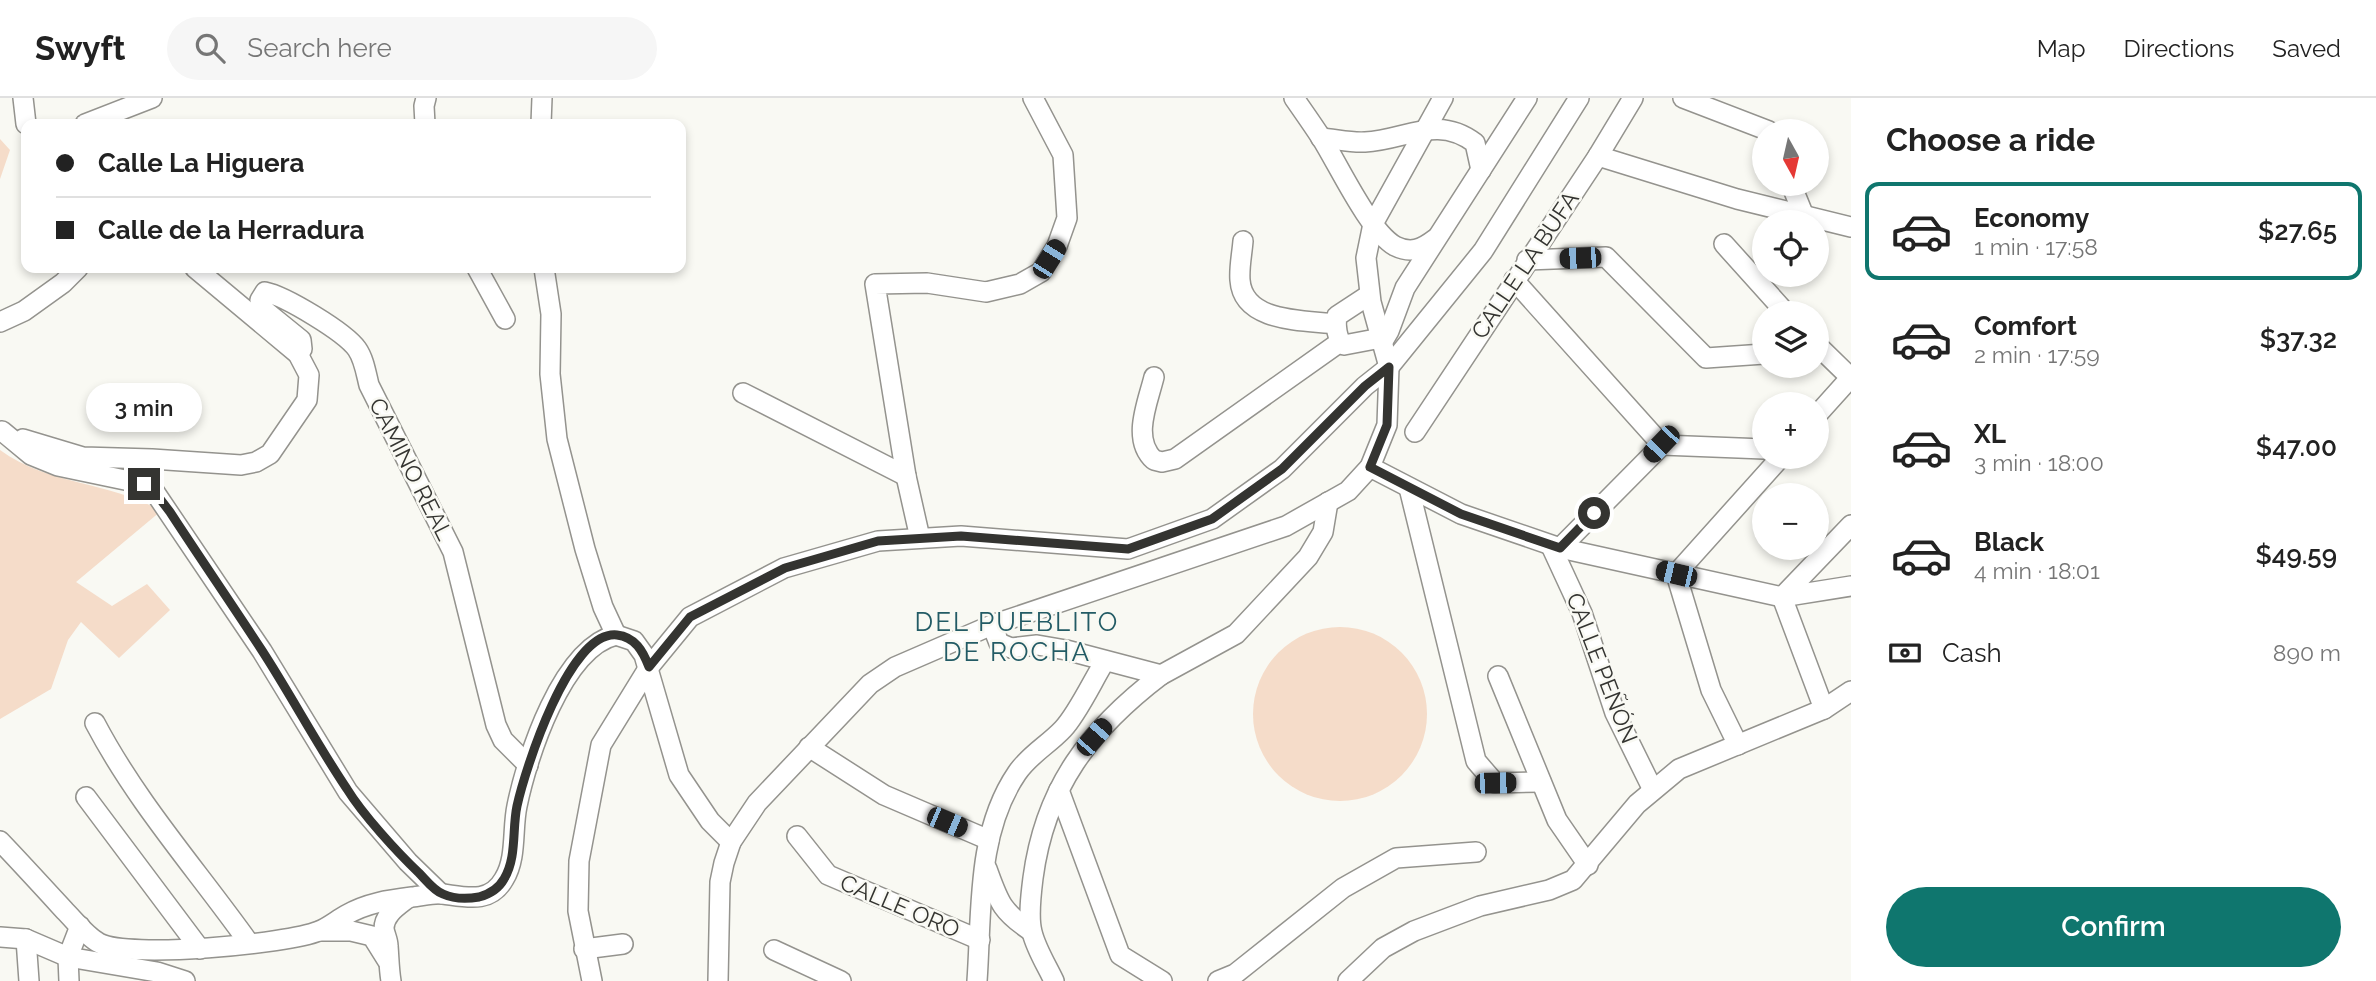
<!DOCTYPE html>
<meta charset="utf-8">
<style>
body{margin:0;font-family:Raleway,sans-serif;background:#f6f6f6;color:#222;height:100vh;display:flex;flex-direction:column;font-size:26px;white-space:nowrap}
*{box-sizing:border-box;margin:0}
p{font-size:23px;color:#767676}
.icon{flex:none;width:38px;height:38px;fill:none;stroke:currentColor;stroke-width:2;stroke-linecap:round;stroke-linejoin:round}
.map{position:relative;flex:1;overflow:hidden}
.panel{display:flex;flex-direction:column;background:#fff;width:525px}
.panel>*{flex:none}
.guide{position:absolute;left:21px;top:21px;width:665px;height:154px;border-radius:14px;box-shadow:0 4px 10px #0003;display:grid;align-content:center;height:154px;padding:0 35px;background:#fff}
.needle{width:46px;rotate:172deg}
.fabs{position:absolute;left:1752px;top:21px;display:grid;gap:14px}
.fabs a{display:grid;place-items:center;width:77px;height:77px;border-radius:50%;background:#fff;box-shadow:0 4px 10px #0003;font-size:35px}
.end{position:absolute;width:32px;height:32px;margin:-16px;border:9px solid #343431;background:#fff;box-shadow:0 0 0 4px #fff}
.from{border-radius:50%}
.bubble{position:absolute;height:49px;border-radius:24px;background:#fff;box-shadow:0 4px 10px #0003;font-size:23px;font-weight:600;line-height:49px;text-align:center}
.car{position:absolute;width:21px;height:42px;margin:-21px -10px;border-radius:9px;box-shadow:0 0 5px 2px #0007;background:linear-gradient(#222 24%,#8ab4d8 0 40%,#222 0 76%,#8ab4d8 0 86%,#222 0)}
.guide b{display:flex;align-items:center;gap:24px;height:66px;font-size:26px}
.guide b+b{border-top:2px solid #e0e0e0}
.guide i{width:18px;height:18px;background:#222}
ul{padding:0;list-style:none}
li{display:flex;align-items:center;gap:21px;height:98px;margin:0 14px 10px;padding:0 21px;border:4px solid transparent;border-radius:14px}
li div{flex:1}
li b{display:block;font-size:26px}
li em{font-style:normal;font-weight:600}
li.selected{border-color:#0f766e}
li>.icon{width:63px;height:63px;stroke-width:1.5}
h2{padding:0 35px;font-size:32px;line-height:84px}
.pay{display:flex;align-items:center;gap:18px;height:77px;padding:0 35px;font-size:26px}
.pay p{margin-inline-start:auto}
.primary-button{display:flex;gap:14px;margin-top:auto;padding:14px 35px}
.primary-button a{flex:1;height:80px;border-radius:42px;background:#0f766e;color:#fff;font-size:28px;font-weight:600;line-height:80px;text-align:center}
header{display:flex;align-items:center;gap:42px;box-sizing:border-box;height:98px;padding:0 35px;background:#fff;border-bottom:2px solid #e0e0e0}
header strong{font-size:33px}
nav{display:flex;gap:38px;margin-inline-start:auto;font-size:24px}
.search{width:490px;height:63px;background:#f6f6f6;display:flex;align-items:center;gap:18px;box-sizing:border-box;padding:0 24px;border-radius:38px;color:#767676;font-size:26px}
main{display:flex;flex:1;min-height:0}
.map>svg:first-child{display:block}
.green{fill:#f5dcc9}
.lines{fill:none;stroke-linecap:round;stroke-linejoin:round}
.minor-casing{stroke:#94938e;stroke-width:22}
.minor{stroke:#fff;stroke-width:19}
.route{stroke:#343431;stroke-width:9}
.labels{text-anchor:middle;stroke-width:5;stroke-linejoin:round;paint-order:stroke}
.street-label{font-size:23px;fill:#343431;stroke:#f9f9f3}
.quarter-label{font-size:26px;letter-spacing:2px;fill:#235b65;stroke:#f9f9f3}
</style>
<header>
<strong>Swyft</strong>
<div class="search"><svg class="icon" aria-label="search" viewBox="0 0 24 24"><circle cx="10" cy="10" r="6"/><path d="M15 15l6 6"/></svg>Search here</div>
<nav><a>Map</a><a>Directions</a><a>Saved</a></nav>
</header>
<main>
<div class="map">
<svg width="1851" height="883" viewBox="0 0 1851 883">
<rect width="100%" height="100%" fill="#f9f9f3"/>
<g class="green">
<path d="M 0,41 L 10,52 L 0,81 Z"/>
<path d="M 0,352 C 49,388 110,383 161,413 L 76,484 L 112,508 L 147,486 L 170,512 L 119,560 L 81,524 L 68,542 L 51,591 L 0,621 Z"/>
<circle cx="1340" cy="616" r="87"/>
</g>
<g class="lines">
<g class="minor-casing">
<g id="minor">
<path d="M 23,0 L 26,26"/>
<path d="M 1294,0 C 1303,13 1313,27 1322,41 C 1339,68 1369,133 1395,148 C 1411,156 1422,151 1435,141"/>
<path d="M 1683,0 L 1769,33"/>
<path d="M 85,26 L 152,0"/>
<path d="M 425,26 L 424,8 L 426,0"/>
<path d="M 541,26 L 542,0"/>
<path d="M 1321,40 C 1335,41 1351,45 1365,44 C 1406,42 1437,16 1475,45 L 1481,72"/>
<path d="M 1598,58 L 1737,101 L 1851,129"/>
<path d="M 1791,86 L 1804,118"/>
<path d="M 1243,143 C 1242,156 1239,169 1240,182 C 1243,225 1304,222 1336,226"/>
<path d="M 1724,146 L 1786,215"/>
<path d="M 1527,162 L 1606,159 L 1706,260 L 1764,256"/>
<path d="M 477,170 L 505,221"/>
<path d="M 544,170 L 551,216 L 550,276 L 557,341 L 585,451 L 603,509 L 616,537"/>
<path d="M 1514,182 L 1662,347 L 1764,351"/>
<path d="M 1369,197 L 1337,218 C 1335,227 1337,242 1344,247 L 1381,240"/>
<path d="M 0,224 L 24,213 L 63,185 L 78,170"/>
<path d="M 1382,245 L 1389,233 L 1405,190 L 1527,0"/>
<path d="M 1816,246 L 1851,280"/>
<path d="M 298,256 L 302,251 L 301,242 L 264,212 L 260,202 L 265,194 C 285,198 345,234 357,251 C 364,261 366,275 369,287 L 453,454 L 496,627 L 503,642 L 528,667"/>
<path d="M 1154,279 C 1148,304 1131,341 1154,362 L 1162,364 L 1175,361 L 1340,244"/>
<path d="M 743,295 L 906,378"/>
<path d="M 1816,318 L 1851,279"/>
<path d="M 2,333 L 31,357 L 58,368 L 144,386 L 154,393 L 262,553 L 348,694 L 408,764 L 441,796"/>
<path d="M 1415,334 L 1598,58 L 1633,0"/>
<path d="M 23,341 L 83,359 L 152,361 L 241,367 L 256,364 L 270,356 L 307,302 L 309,277 L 298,256 L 195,170"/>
<path d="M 1370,369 L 1461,416 L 1560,450 L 1782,499 L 1851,488"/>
<path d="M 1409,390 L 1476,663 L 1495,685 L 1541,684"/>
<path d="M 920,440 L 906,378 L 875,186 L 927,185 L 986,194 L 1020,186 L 1041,174 L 1057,148 L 1067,120 L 1063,57 L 1033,0"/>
<path d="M 1551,448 L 1582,515 L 1615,615 L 1653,692"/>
<path d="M 1560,450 L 1662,347"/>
<path d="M 992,527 L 999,545 L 1011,550 L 1037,547 L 1066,552 L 1161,577 L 1236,536 L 1308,459 L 1323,434 L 1328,404"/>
<path d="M 616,537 L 634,543 L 644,557 L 679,677 L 710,723 L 731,744"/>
<path d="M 1498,578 L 1557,722 L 1588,767"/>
<path d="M 1824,611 L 1782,499 L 1851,427"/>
<path d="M 95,625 C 137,705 197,772 249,845"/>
<path d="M 1738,647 L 1711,592 L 1676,476 L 1781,359"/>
<path d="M 809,649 L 884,697 L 989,742"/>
<path d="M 1059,692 L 1120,857 L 1162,883"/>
<path d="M 86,699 L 200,851"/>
<path d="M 797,738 L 828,777 L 980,842"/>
<path d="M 0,743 C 22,766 43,789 65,813 C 75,823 86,838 99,845 C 129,861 287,846 319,833 C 329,829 337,822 346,817 C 367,805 388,802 412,799 C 422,798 433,795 443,796 C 466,799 490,806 504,781 C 517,760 512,731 517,708 C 527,659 562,550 616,537"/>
<path d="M 987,771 C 999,804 1001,813 1031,833"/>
<path d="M 320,833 L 351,833 L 372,838 L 387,862"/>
<path d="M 0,839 L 26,841 L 68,859 L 157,874 L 185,883"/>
<path d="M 26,841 L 29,883"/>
<path d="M 584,851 L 623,846"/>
<path d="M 774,852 L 841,883"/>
<path d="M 69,883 L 68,859 L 80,828"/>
<path d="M 391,883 C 389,871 389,860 388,848 C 388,842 385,837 384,831 C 384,816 398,808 408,800"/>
<path d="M 592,883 L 578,813 L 579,763 L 601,647 L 649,569 L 690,519 L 784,470 L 878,443 L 961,438 L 1128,451 L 1212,421 L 1282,371 L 1365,288 L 1389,269 L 1483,153 L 1579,0"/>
<path d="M 718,883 L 720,784 L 724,765 L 731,744 L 757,705 L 870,586 L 895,569 L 992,527 L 1286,428 L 1348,393 L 1370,369 L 1387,327 L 1389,269 L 1371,204 L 1366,160 L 1373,126 L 1443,0"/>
<path d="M 977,883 C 982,814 976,735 1017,675 C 1029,657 1048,647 1063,631 C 1078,615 1093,582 1105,563"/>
<path d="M 1054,883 C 1047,868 1036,851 1032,834 C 1028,819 1031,796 1033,780 C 1045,689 1090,631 1161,577"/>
<path d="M 1218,883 L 1235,876 L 1343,790 L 1396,760 L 1476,754"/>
<path d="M 1348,883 L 1383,850 L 1414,833 L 1480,808 L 1549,792 L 1573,782 L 1637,706 L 1679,671 L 1824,611 L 1851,593"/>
</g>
</g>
<use href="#minor" class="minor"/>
</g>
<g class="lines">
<path class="route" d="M 144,386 L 154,393 L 170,414 C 200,460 231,505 261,551 C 291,597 316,645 347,691 C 363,717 397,754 419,775 C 426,782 434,793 443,796 C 454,801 468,801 479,799 C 490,796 499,790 504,781 C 517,760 512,731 517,708 C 525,672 569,532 617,537 C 635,539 643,553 649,569 L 690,519 L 785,470 L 878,443 L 961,438 L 1128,451 L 1212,421 L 1282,371 L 1365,288 L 1389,269 L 1387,327 L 1370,369 L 1461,416 L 1560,450 L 1594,415"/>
</g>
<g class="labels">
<g class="street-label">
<text transform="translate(1525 167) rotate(-56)" y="8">CALLE LA BUFA</text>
<text transform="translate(411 371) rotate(63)" y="8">CAMINO REAL</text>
<text transform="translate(1602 570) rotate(69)" y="8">CALLE PEÑÓN</text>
<text transform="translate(900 808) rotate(23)" y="8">CALLE ORO</text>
</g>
<g class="quarter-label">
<text x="1017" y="533">DEL PUEBLITO<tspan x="1017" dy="30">DE ROCHA</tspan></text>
</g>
</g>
</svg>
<div class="fabs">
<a><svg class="needle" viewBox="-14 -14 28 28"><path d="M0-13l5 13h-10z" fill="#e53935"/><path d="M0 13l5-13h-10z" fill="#767676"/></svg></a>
<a><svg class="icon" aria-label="locate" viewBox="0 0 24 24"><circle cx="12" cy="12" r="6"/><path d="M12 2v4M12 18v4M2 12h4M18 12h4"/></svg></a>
<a><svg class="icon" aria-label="layers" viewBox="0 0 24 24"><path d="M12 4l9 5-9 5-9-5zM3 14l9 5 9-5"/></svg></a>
<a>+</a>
<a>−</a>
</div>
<i class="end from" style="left:1594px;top:415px"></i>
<i class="end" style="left:144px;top:386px"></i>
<div class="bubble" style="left:86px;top:285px;width:116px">3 min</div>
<i class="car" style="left:1580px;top:160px;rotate:268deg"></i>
<i class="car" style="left:1049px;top:161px;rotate:32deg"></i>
<i class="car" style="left:1661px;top:346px;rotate:224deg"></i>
<i class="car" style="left:1676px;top:476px;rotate:283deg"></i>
<i class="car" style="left:1094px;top:639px;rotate:41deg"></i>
<i class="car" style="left:1495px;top:685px;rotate:89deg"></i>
<i class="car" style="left:947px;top:724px;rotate:113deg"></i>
<div class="guide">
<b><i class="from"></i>Calle La Higuera</b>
<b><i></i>Calle de la Herradura</b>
</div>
</div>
<section class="panel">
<h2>Choose a ride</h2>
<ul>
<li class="selected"><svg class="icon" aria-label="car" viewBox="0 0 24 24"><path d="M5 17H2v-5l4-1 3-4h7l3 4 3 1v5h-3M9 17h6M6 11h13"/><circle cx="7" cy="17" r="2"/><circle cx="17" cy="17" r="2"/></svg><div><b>Economy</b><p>1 min · 17:58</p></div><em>$27.65</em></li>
<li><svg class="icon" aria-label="car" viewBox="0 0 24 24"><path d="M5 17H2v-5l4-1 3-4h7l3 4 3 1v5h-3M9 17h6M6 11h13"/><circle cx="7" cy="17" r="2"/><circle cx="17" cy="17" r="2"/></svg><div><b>Comfort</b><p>2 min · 17:59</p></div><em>$37.32</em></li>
<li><svg class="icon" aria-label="car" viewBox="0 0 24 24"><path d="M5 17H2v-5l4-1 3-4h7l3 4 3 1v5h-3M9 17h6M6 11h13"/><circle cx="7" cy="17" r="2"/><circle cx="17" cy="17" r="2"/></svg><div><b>XL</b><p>3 min · 18:00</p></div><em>$47.00</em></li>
<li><svg class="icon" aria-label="car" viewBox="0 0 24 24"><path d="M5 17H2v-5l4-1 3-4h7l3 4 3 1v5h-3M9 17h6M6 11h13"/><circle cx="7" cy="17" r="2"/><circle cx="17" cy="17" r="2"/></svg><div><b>Black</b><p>4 min · 18:01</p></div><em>$49.59</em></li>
</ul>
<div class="pay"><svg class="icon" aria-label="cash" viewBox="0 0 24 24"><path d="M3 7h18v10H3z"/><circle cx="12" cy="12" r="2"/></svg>Cash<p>890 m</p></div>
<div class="primary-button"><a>Confirm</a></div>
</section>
</main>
